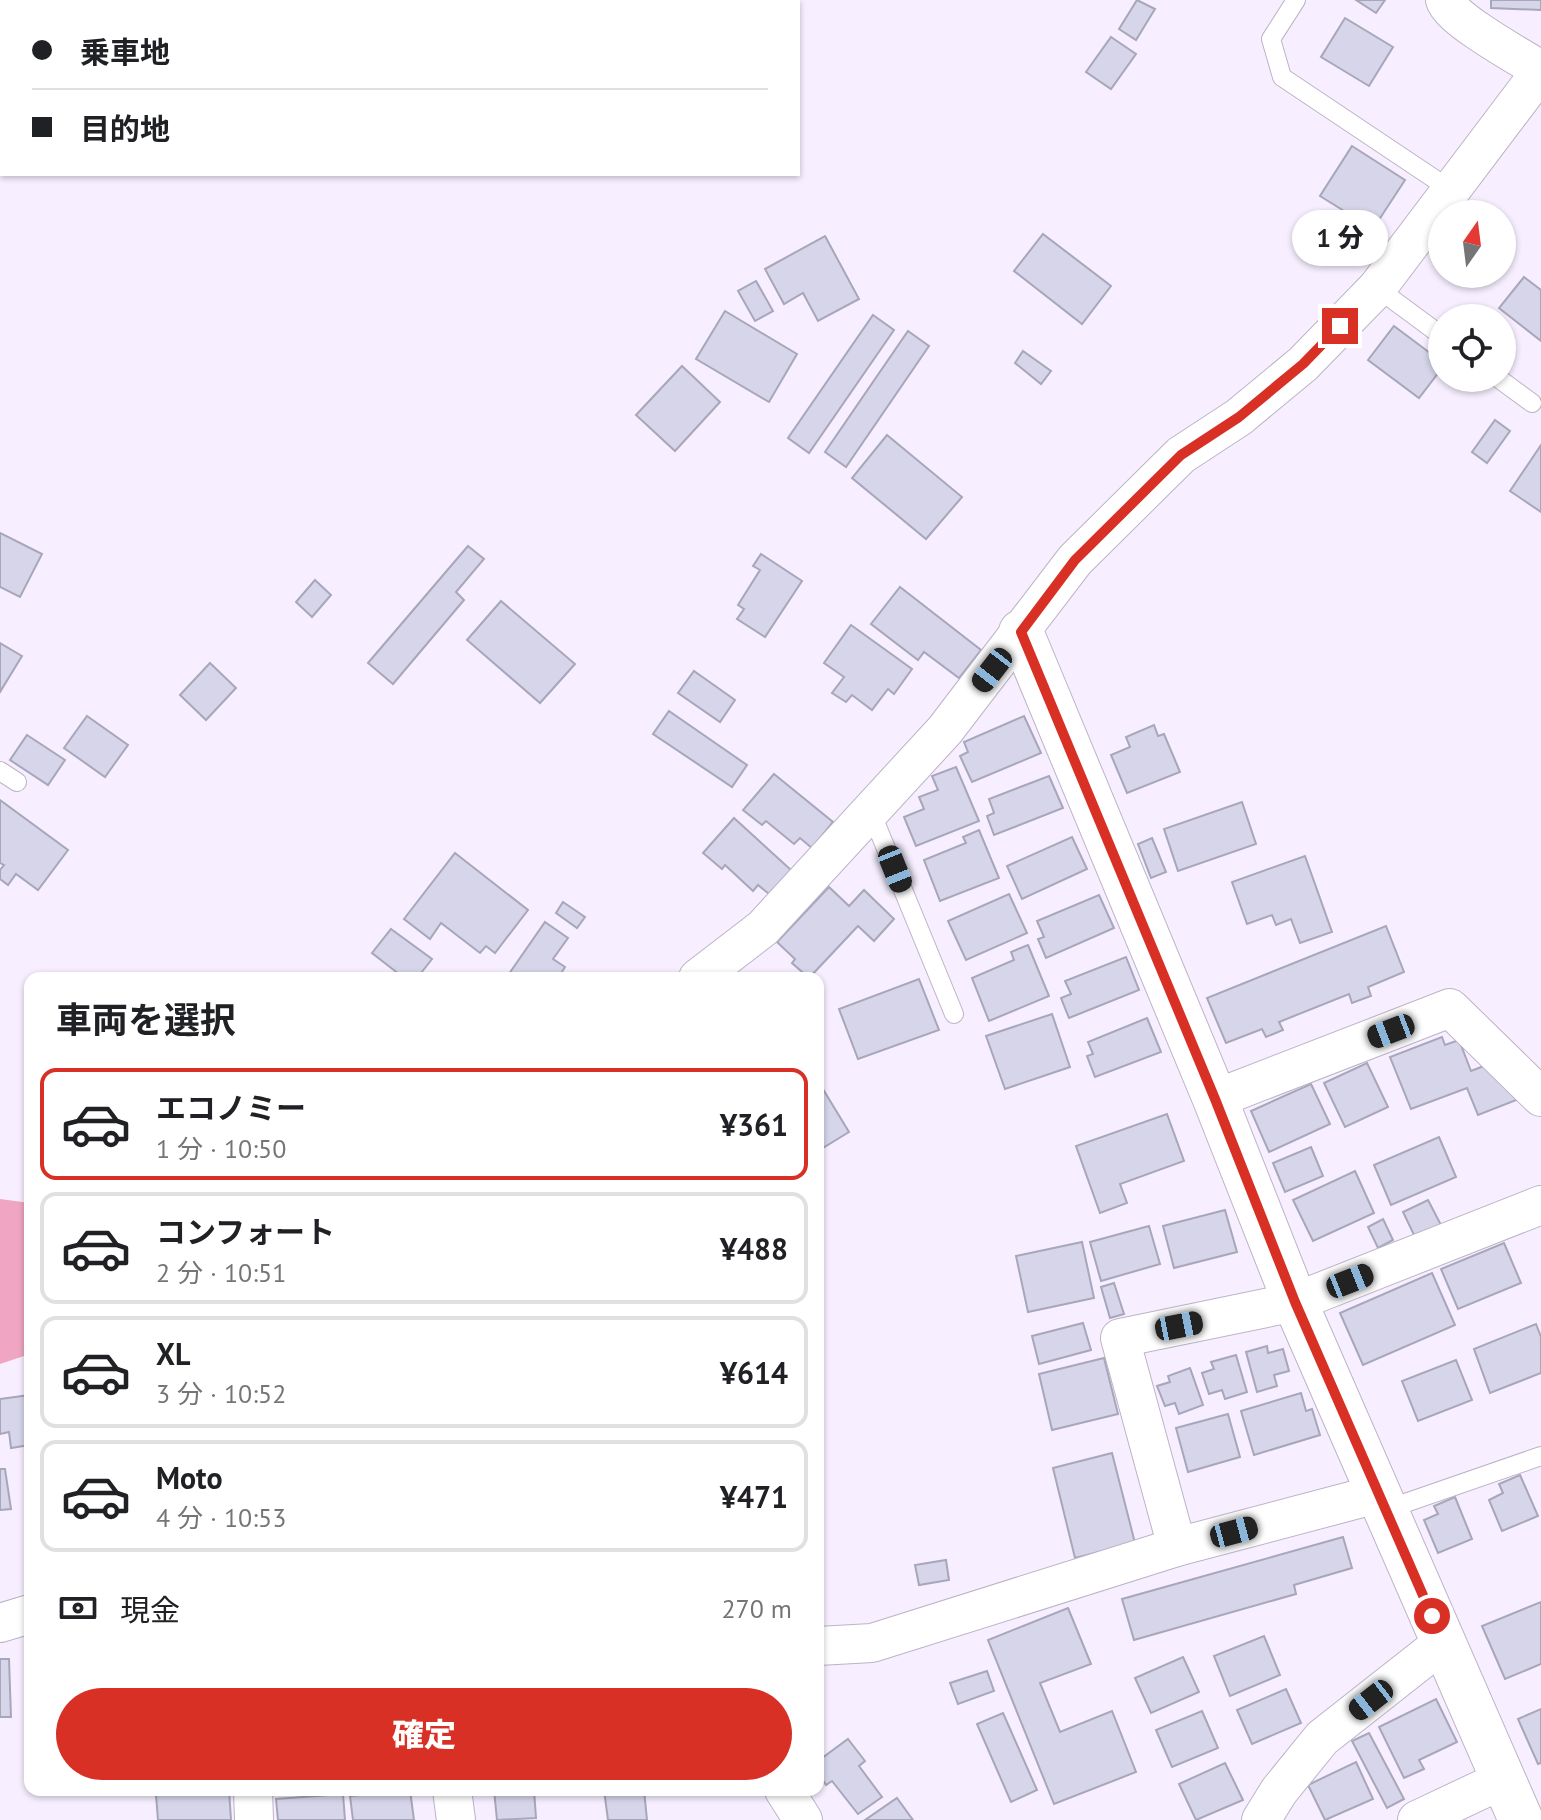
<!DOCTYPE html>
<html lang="ja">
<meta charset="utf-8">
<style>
body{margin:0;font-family:"PT Sans","Noto Sans JP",sans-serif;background:#f6f6f6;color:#202124;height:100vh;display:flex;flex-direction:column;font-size:30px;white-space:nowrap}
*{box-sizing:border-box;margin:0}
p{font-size:26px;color:#757577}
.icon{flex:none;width:44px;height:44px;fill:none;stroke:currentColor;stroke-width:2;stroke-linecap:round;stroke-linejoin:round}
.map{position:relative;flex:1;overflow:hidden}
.panel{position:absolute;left:24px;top:972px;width:800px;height:824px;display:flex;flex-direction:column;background:#fff;border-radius:16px;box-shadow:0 2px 6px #0004}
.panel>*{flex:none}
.banner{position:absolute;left:0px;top:0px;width:800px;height:176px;box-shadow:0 2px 6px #0004;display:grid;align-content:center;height:176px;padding:0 32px;background:#fff}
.needle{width:52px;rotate:14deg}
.tools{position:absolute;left:1428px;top:200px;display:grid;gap:16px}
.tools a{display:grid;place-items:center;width:88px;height:88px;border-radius:50%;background:#fff;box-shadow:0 2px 6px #0004;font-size:40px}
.end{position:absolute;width:36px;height:36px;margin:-18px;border:10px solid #d93025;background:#fff;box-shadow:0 0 0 4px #fff}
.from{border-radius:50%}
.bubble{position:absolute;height:56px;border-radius:28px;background:#fff;box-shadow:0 2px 6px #0004;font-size:26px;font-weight:800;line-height:56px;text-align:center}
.car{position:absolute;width:24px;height:48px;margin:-24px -12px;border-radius:10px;box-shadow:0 0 6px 2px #0007;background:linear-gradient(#222 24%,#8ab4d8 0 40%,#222 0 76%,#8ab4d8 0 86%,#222 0)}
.banner b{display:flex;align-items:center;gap:28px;height:76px;font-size:30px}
.banner b+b{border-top:2px solid #e0e0e0}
.banner i{width:20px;height:20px;background:#202124}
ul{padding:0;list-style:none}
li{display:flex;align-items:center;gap:24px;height:112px;margin:0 16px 12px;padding:0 16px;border:4px solid #e0e0e0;border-radius:16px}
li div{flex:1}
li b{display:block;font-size:30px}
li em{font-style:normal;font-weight:800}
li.active{border-color:#d93025}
li>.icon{width:72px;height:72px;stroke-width:1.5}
h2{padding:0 32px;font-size:36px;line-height:96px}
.pay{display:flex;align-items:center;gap:20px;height:88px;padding:0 32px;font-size:30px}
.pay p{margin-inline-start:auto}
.button{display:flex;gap:16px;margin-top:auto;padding:16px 32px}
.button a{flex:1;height:92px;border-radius:48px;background:#d93025;color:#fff;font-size:32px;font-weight:800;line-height:92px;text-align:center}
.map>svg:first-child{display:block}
.green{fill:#f0a6c2}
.building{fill:#d6d5ea;stroke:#a7a6ba;stroke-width:2}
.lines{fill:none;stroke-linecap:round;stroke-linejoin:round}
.lane-casing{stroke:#bdb3c5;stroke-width:20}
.street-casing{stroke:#bdb3c5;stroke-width:40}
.secondary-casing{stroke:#bdb3c5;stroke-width:46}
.lane{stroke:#fff;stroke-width:18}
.street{stroke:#fff;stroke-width:38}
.secondary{stroke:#fff;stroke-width:44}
.route{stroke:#d93025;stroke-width:10}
</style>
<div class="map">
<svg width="1541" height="1820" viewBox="0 0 1541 1820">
<rect width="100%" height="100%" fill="#f7efff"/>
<path class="green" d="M 0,1199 L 30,1203 L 30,1354 L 0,1364 Z"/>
<g class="building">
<path d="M 1137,0 L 1155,9 L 1136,40 L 1119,29 Z"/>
<path d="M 1356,0 L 1385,0 L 1376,13 Z"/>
<path d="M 1491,0 L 1541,0 L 1541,10 L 1491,8 Z"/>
<path d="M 1345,18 L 1393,47 L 1369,86 L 1321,57 Z"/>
<path d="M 1111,37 L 1136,54 L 1111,89 L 1086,72 Z"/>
<path d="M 1352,146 L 1405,180 L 1373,229 L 1320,196 Z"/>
<path d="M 1043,234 L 1111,286 L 1082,324 L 1014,271 Z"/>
<path d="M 825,236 L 859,299 L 818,321 L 803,293 L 784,304 L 765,269 Z"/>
<path d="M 1524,277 L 1541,290 L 1541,341 L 1499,308 Z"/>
<path d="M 756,281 L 773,311 L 755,321 L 738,291 Z"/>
<path d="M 725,311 L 797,354 L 769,402 L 696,359 Z"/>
<path d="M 873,315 L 894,330 L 809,453 L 788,438 Z"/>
<path d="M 1394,326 L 1442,362 L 1442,368 L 1419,398 L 1368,360 Z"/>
<path d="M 908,331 L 929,346 L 846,467 L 825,452 Z"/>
<path d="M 1023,351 L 1051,371 L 1041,384 L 1015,363 Z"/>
<path d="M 682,366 L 720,402 L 675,451 L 636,415 Z"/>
<path d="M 1495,420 L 1510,431 L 1487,463 L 1472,452 Z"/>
<path d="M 887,435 L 962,497 L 926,539 L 852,478 Z"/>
<path d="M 1541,445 L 1541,512 L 1510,491 Z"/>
<path d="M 0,533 L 42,554 L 20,597 L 0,587 Z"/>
<path d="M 468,546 L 484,559 L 456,592 L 464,600 L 393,684 L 368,663 Z"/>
<path d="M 761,554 L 802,581 L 765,637 L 737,619 L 744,609 L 738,605 L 760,570 L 753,566 Z"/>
<path d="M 315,580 L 331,595 L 312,617 L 296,602 Z"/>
<path d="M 900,587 L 981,650 L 959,678 L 924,652 L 918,660 L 871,624 Z"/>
<path d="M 501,601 L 575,664 L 540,703 L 467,640 Z"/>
<path d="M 851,625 L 912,669 L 894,694 L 888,689 L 872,710 L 852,695 L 846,702 L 832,693 L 844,677 L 824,663 Z"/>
<path d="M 0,643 L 22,656 L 0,692 Z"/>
<path d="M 210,663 L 236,688 L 206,720 L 180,695 Z"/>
<path d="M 694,671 L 735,700 L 720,722 L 678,693 Z"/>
<path d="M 669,711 L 747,765 L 732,787 L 653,734 Z"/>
<path d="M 87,716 L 128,745 L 105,777 L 64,748 Z"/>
<path d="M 1024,716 L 1041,753 L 972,782 L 960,756 L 968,752 L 964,742 Z"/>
<path d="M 1154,725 L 1158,736 L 1164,734 L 1180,772 L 1127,793 L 1111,755 L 1130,747 L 1126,737 Z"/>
<path d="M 27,735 L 65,760 L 48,785 L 10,760 Z"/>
<path d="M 956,767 L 979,821 L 916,846 L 904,817 L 924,809 L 919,797 L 938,790 L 932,776 Z"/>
<path d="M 774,774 L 833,822 L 812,848 L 800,838 L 794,844 L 766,821 L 762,825 L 743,810 Z"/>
<path d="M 1049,776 L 1063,808 L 994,835 L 987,816 L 994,813 L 989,799 Z"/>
<path d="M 0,800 L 68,850 L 38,890 L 16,874 L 8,885 L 0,879 L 0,870 L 4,865 L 0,863 Z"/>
<path d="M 1242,802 L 1256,844 L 1178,871 L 1164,829 Z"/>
<path d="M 734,818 L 791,870 L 769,894 L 758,885 L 753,891 L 725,865 L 722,869 L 703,853 Z"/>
<path d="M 979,830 L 999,878 L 940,901 L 924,860 L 966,843 L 963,837 Z"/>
<path d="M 1072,837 L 1087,869 L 1022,899 L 1007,866 Z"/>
<path d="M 1152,838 L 1166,872 L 1151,878 L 1138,844 Z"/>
<path d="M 455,853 L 528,910 L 495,953 L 486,946 L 480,953 L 441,923 L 430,939 L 404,919 Z"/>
<path d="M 1305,856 L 1332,932 L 1300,943 L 1291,919 L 1276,925 L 1272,915 L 1247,924 L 1232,882 Z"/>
<path d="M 829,887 L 849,906 L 864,890 L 894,919 L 874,941 L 858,926 L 809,978 L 792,963 L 795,959 L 777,942 Z"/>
<path d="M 1009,894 L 1027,933 L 966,960 L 948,921 Z"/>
<path d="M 1099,895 L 1114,928 L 1046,958 L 1038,939 L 1044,937 L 1037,921 Z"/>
<path d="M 563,902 L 585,917 L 577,928 L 556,913 Z"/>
<path d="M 545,922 L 568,938 L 553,959 L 565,967 L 558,978 L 506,978 Z"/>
<path d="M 1386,926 L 1404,972 L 1368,987 L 1371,996 L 1352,1003 L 1349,994 L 1279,1022 L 1283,1030 L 1266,1037 L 1262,1029 L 1226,1043 L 1207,998 Z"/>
<path d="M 391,929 L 432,959 L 417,978 L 404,978 L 372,953 Z"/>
<path d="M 1028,945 L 1049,996 L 989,1021 L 972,978 L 1014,960 L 1011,952 Z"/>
<path d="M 1126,957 L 1139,990 L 1069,1018 L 1061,998 L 1071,994 L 1065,981 Z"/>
<path d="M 919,979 L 939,1030 L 858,1059 L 839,1009 Z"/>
<path d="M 1052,1014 L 1070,1067 L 1005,1089 L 986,1036 Z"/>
<path d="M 1147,1018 L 1161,1052 L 1095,1077 L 1087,1056 L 1093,1054 L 1088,1042 Z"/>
<path d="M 1442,1037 L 1445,1045 L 1459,1040 L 1471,1071 L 1484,1066 L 1524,1097 L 1478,1115 L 1467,1088 L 1411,1109 L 1390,1057 Z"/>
<path d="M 1367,1063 L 1388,1107 L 1345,1127 L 1324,1083 Z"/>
<path d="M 818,1081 L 849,1132 L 818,1151 Z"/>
<path d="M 1311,1084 L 1330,1124 L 1269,1152 L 1251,1111 Z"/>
<path d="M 1167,1114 L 1184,1161 L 1120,1184 L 1127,1203 L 1100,1213 L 1076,1146 Z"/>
<path d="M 1439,1137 L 1456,1177 L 1391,1205 L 1374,1165 Z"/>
<path d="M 1311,1147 L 1323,1176 L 1285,1192 L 1273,1163 Z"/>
<path d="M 1355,1171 L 1374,1213 L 1313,1241 L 1293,1200 Z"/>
<path d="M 1428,1200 L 1441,1225 L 1415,1237 L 1403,1212 Z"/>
<path d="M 1225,1210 L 1237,1252 L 1174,1268 L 1163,1226 Z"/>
<path d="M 1383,1219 L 1393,1240 L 1378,1248 L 1368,1227 Z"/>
<path d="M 1149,1226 L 1160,1264 L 1101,1281 L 1090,1242 Z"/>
<path d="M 1082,1242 L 1094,1298 L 1028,1312 L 1016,1256 Z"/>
<path d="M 1504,1243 L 1521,1283 L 1458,1309 L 1441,1269 Z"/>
<path d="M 1432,1273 L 1455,1325 L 1363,1365 L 1340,1313 Z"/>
<path d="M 1114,1283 L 1124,1314 L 1110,1318 L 1101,1287 Z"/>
<path d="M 1083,1323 L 1091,1350 L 1039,1364 L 1032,1336 Z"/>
<path d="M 1536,1324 L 1541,1337 L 1541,1373 L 1490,1393 L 1474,1349 Z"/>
<path d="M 1267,1346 L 1268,1353 L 1283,1349 L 1289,1371 L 1274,1375 L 1277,1386 L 1257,1392 L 1246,1352 Z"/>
<path d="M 1236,1355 L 1247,1392 L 1225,1399 L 1222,1390 L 1209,1394 L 1202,1373 L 1214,1369 L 1211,1362 Z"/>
<path d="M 1104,1358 L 1118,1414 L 1052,1430 L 1039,1374 Z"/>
<path d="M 1456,1360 L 1472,1400 L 1418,1421 L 1402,1381 Z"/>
<path d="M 1190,1368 L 1203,1405 L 1179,1414 L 1175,1403 L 1165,1406 L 1157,1386 L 1170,1382 L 1168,1376 Z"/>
<path d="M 1301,1393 L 1306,1411 L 1312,1409 L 1320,1435 L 1254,1455 L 1241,1411 Z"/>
<path d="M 30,1395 L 30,1445 L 11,1448 L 9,1432 L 0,1434 L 0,1399 Z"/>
<path d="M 1228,1414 L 1240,1457 L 1188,1472 L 1176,1428 Z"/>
<path d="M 1112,1453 L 1135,1543 L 1075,1558 L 1053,1468 Z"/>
<path d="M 0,1469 L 5,1469 L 11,1509 L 0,1510 Z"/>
<path d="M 1520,1475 L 1538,1516 L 1502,1531 L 1489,1500 L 1503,1493 L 1499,1484 Z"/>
<path d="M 1455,1497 L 1472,1539 L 1438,1553 L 1424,1520 L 1438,1514 L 1434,1506 Z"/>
<path d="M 1343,1537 L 1352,1568 L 1294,1585 L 1296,1594 L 1134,1640 L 1122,1599 Z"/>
<path d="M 946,1560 L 949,1580 L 919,1585 L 915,1565 Z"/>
<path d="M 1541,1602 L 1541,1664 L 1505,1679 L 1482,1626 Z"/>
<path d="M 1068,1608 L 1091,1664 L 1040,1683 L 1060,1732 L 1112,1711 L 1136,1772 L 1054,1804 L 988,1640 Z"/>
<path d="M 1264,1636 L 1280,1675 L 1230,1696 L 1214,1656 Z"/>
<path d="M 1183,1657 L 1199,1692 L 1151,1713 L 1135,1678 Z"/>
<path d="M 0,1659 L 9,1659 L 11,1717 L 0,1717 Z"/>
<path d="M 987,1671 L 994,1691 L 958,1704 L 950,1683 Z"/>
<path d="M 1286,1689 L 1301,1723 L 1252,1744 L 1237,1710 Z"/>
<path d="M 1436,1699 L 1457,1742 L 1419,1760 L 1424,1769 L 1404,1778 L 1379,1727 Z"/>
<path d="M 1541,1709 L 1541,1763 L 1538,1764 L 1518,1719 Z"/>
<path d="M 1202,1711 L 1218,1748 L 1172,1767 L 1156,1730 Z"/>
<path d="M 1003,1713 L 1037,1790 L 1011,1802 L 977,1724 Z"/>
<path d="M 1369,1733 L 1404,1799 L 1387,1808 L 1352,1741 Z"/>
<path d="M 848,1739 L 865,1761 L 859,1766 L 882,1797 L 858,1814 L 832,1781 L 826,1785 L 818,1773 L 818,1761 Z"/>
<path d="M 1356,1762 L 1373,1799 L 1325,1820 L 1308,1785 Z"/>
<path d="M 1225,1763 L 1243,1800 L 1196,1820 L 1179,1784 Z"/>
<path d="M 229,1790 L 231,1820 L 158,1820 L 156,1795 Z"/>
<path d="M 410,1790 L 414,1820 L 353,1820 L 350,1796 Z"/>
<path d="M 494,1790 L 534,1790 L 536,1818 L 497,1820 Z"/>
<path d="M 604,1790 L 644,1790 L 647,1820 L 608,1820 Z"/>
<path d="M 343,1794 L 345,1820 L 278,1820 L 276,1799 Z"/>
<path d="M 897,1798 L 913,1820 L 865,1820 Z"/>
</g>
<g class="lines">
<g class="lane-casing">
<g id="lane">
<path d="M 1296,0 L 1271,39 L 1282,77 L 1451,190"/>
<path d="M 1377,288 L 1442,336"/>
<path d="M 1498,378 L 1532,403"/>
<path d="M 0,771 L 17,782"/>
<path d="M 871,812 L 954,1014"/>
<path d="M 1385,1510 L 1541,1456"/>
</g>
</g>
<g class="street-casing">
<g id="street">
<path d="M 1445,0 C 1449,18 1523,59 1541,70"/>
<path d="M 698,978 L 763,928 L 945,730 L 1075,560 L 1181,455 L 1239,417 L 1303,364 L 1377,288 L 1541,71"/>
<path d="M 1215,1099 L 1450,1008 L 1541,1097"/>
<path d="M 1377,1494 L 1177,1547 L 1120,1338 L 1295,1302 L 1541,1205"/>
<path d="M 0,1623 L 30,1614"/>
<path d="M 818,1646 L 872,1643 L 1177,1547"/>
<path d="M 253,1790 L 254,1820"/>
<path d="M 452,1790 L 456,1820"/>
<path d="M 784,1790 L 803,1820"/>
<path d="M 1261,1820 L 1279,1791 L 1322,1738 L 1444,1642"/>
<path d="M 1417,1820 L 1504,1779"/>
</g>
</g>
<g class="secondary-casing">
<g id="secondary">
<path d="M 0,33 L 2,26"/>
<path d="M 1021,632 L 1215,1099 L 1295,1302 L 1521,1820"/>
</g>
</g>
<use href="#lane" class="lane"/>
<use href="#street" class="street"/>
<use href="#secondary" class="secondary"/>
</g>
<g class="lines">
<path class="route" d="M 1340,326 L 1303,364 L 1239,417 L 1181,455 L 1075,560 L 1021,632 L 1215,1099 L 1295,1302 L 1432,1616"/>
</g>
</svg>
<div class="tools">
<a><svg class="needle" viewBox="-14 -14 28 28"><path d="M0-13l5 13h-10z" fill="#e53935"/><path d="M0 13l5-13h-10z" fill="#757577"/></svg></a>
<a><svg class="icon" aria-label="locate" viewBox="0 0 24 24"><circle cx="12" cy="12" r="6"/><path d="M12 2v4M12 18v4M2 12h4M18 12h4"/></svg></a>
</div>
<i class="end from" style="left:1432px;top:1616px"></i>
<i class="end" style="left:1340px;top:326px"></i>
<div class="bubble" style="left:1292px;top:210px;width:96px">1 分</div>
<i class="car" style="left:992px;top:670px;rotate:218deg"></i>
<i class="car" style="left:895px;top:869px;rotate:158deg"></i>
<i class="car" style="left:1391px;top:1031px;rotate:249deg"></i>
<i class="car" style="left:1350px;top:1281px;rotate:68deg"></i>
<i class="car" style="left:1179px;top:1326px;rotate:79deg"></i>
<i class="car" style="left:1234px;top:1532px;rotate:75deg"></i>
<i class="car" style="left:1371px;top:1700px;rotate:232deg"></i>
<div class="banner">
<b><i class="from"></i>乗車地</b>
<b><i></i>目的地</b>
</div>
<section class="panel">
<h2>車両を選択</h2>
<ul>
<li class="active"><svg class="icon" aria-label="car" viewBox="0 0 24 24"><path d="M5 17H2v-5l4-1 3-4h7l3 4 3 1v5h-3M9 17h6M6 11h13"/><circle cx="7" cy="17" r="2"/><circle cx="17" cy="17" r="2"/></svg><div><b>エコノミー</b><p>1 分 · 10:50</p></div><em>¥361</em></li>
<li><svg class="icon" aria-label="car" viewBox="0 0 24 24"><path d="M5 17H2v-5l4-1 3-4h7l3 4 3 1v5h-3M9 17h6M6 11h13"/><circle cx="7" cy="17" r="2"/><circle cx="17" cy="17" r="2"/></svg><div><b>コンフォート</b><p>2 分 · 10:51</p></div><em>¥488</em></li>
<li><svg class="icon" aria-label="car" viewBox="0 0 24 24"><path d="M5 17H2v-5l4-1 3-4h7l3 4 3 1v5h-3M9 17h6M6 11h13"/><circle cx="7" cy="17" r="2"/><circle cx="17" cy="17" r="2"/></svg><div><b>XL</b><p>3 分 · 10:52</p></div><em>¥614</em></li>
<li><svg class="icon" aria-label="car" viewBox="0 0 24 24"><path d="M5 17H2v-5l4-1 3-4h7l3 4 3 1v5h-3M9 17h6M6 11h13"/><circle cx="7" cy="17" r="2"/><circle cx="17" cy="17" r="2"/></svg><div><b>Moto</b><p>4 分 · 10:53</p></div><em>¥471</em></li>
</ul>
<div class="pay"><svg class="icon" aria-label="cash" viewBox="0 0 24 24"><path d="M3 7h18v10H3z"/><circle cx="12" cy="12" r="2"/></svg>現金<p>270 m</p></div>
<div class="button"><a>確定</a></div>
</section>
</div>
